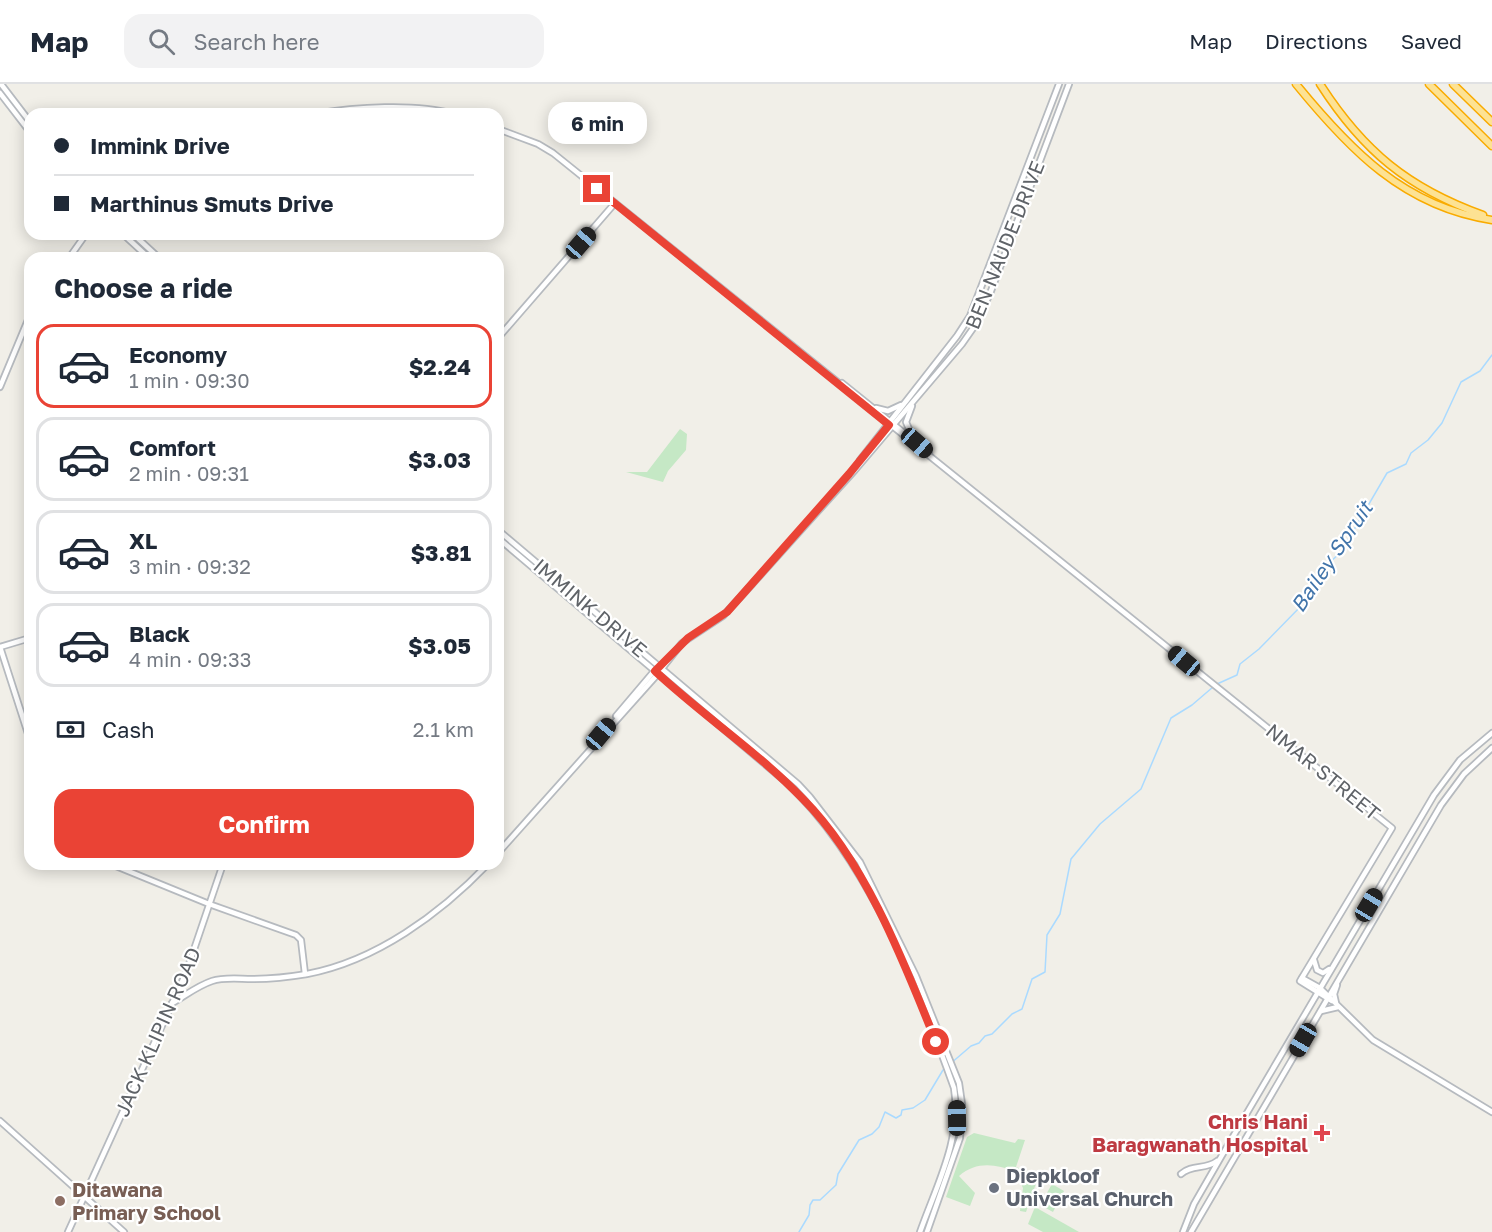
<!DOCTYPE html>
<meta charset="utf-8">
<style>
body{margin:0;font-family:"Golos Text",sans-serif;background:#f2f2f3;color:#1f2937;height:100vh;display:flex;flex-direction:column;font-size:22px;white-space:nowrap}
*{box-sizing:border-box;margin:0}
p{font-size:20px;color:#747a83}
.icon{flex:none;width:33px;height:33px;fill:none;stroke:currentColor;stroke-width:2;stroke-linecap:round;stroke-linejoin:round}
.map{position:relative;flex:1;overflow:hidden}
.sheet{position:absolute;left:24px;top:168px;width:480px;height:618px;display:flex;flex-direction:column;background:#fff;border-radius:18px;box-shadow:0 3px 15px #0003}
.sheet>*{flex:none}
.top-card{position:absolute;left:24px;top:24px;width:480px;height:132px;border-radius:18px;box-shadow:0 3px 15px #0003;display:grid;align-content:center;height:132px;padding:0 30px;background:#fff}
.end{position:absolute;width:27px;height:27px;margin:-14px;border:8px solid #ea4335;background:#fff;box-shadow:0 0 0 3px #fff}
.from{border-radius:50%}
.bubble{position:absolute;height:42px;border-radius:18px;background:#fff;box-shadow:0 3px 15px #0003;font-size:20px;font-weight:700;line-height:42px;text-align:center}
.car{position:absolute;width:18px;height:36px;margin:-18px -9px;border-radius:8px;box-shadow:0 0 4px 2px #0007;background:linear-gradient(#222 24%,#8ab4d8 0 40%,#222 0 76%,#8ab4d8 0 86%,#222 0)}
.top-card b{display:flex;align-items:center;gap:21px;height:57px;font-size:22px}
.top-card b+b{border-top:2px solid #e0e1e3}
.top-card i{width:15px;height:15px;background:#1f2937}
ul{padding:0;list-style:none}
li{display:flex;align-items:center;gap:18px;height:84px;margin:0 12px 9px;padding:0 18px;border:3px solid #e0e1e3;border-radius:18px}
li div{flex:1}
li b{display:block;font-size:22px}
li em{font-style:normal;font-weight:700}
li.on{border-color:#ea4335}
li>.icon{width:54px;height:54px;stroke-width:1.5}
h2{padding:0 30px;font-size:27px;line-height:72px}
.pay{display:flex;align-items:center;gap:15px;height:66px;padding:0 30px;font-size:22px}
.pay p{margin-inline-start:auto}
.cta{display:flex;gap:12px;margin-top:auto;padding:12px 30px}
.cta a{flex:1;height:69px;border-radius:18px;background:#ea4335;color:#fff;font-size:24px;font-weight:700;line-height:69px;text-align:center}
header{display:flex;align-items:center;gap:36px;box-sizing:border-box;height:84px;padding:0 30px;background:#fff;border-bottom:2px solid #e0e1e3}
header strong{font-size:28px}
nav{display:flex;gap:33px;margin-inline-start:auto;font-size:21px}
.search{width:420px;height:54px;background:#f2f2f3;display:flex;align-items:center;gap:15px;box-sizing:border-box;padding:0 21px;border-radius:18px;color:#747a83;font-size:22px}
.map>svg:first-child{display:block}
.green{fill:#c5e8c5}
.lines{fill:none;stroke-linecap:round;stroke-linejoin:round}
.stream{stroke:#aadaff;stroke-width:1.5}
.secondary-casing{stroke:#b6babf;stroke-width:8}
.highway-casing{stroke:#f9ab00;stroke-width:9}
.secondary{stroke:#fff;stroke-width:4.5}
.highway{stroke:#fde293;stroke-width:6}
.route{stroke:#ea4335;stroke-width:8}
.health-dot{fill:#e0444e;stroke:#fff;stroke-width:2}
.worship-dot{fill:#6b7280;stroke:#fff;stroke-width:2}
.education-dot{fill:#8d6e63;stroke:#fff;stroke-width:2}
.labels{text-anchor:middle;stroke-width:4.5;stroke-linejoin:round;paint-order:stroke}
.street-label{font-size:20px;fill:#5f6368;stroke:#fff}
.health-label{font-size:20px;font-weight:bold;fill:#be3a42;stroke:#fff;text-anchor:end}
.worship-label{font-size:20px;font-weight:bold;fill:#5b616d;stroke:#fff;text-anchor:start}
.education-label{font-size:20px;font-weight:bold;fill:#785e54;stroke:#fff;text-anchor:start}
.water-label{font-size:21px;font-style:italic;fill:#4174aa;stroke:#fff}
</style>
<header>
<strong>Map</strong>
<div class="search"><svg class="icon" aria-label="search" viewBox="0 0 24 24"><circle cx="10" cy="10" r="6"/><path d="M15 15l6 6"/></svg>Search here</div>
<nav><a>Map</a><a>Directions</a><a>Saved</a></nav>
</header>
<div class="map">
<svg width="1492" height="1148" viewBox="0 0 1492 1148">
<rect width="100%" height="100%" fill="#f1efe8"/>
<g class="green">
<path d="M 680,345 L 687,350 L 686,366 L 668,387 L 663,398 L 626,388 L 647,388 Z"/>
<path d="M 974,1049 L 1015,1059 L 1018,1055 L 1025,1056 L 1016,1083 L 1039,1091 L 1026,1128 L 1020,1127 L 1023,1104 L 1015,1087 C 995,1080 976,1077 959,1092 L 975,1109 L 970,1122 L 946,1113 L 967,1053 Z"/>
<path d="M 1052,1100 L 1064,1107 L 1053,1128 L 1040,1121 Z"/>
<path d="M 1035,1123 L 1079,1148 L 1043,1148 L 1028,1140 Z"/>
</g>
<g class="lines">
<g class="stream">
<path d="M 1217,600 L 1237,591 L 1240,580 L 1259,565 L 1303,520 L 1307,508 L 1316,500 L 1329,479 L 1341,468 L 1387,389 L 1406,380 L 1411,369 L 1428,356 L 1442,339 L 1461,298 L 1480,287 L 1492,271"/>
<path d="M 799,1148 L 809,1131 L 810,1121 L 813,1116 L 820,1116 L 836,1101 L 838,1090 L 859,1056 L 872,1050 L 879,1043 L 885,1028 L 896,1034 L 901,1031 L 902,1026 L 913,1024 L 925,1016 L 943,986 L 971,962 L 979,959 L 985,952 L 992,950 L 1012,930 L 1022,925 L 1032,895 L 1045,888 L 1047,851 L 1060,830 L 1071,775 L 1100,740 L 1141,705 L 1171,634 L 1192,621 L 1213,603"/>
</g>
<g class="secondary-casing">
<g id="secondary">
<path d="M 1,0 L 30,38"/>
<path d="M 0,9 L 30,48"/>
<path d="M 315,30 C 355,23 415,19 454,30"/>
<path d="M 498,45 L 538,60 L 553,69 L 1392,744 L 1300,897 L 1332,917"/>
<path d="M 123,150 L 149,174"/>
<path d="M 133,150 L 159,174"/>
<path d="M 69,174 L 86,150"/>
<path d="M 498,254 L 615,119"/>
<path d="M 842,299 L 929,369"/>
<path d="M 0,303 L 30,231"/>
<path d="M 876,324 L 888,327 L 901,321"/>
<path d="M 912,352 L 906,338 L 912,322"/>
<path d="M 860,376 L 957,252 L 970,232 L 1059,0"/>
<path d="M 498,446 L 798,700 L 810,713 L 860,778 L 916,892 L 959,999 L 962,1020 L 960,1054 L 927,1148"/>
<path d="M 498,454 L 786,698 C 867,774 917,900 954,1004 C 962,1055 937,1100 920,1148"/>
<path d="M 0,563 L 30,656"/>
<path d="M 0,563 L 30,554"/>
<path d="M 616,632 L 655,586"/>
<path d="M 498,769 L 656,592 L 682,559 L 723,532 L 746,507 L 855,386 L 962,260 L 976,240 L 991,207 L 1069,0"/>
<path d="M 111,780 L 209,820 L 296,851 L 301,856 L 305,890"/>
<path d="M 1314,876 L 1317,886 L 1323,889 L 1329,885"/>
<path d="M 1302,894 L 1320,904 L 1373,956 L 1492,1028"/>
<path d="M 172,919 C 185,912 197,902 212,897 C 224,893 239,895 252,895 C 271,895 289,893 307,890 C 376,877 440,830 488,780"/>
<path d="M 1336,919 L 1334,910 L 1337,901"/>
<path d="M 1321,927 L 1338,923"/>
<path d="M 0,1037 L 124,1148"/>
<path d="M 1181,1090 C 1192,1080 1206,1086 1217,1077"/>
<path d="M 68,1148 L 186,889 L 223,780"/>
<path d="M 1183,1148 L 1194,1120 L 1221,1073 L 1434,711 L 1460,676 L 1492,649"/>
<path d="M 1191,1148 L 1441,721 L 1464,690 L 1492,664"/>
</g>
</g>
<g class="highway-casing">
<g id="highway">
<path d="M 1296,0 C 1349,65 1404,123 1492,136"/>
<path d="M 1320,0 C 1363,67 1408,104 1483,131"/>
<path d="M 1429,0 L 1492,62"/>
<path d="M 1453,0 L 1492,38"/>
</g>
</g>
<use href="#secondary" class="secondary"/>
<use href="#highway" class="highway"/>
</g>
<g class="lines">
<path class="route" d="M 597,105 L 889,341 L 849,390 L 727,528 L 688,554 L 655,587 C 702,631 758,668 803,715 C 865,777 904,878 936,958"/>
</g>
<path class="health-dot" d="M1319 1040h6v6h6v6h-6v6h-6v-6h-6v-6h6z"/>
<circle class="worship-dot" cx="994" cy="1104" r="6"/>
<circle class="education-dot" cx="60" cy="1117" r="6"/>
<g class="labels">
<g class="street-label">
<text transform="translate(1005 161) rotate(-68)" y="7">BEN NAUDE DRIVE</text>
<text transform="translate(590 524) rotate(40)" y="7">IMMINK DRIVE</text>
<text transform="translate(1323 688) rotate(39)" y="7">NMAR STREET</text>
<text transform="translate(158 948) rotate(-66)" y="7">JACK KLIPIN ROAD</text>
</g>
<g class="health-label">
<text x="1308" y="1045">Chris Hani<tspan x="1308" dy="23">Baragwanath Hospital</tspan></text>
</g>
<g class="worship-label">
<text x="1006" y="1099">Diepkloof<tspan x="1006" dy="23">Universal Church</tspan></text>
</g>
<g class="education-label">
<text x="72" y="1113">Ditawana<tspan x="72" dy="23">Primary School</tspan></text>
</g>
<g class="water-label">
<text transform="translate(1332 473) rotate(-56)" y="7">Bailey Spruit</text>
</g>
</g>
</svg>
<i class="end from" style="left:936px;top:958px"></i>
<i class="end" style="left:597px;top:105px"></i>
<div class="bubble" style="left:548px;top:18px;width:99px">6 min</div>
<i class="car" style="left:581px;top:159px;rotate:41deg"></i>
<i class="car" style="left:917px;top:359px;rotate:131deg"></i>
<i class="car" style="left:1184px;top:577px;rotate:310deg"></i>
<i class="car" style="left:601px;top:650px;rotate:40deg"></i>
<i class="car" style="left:1369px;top:821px;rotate:31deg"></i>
<i class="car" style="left:1303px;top:956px;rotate:210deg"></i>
<i class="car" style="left:957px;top:1034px;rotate:359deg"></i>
<div class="top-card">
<b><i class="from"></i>Immink Drive</b>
<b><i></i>Marthinus Smuts Drive</b>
</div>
<section class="sheet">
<h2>Choose a ride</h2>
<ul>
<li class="on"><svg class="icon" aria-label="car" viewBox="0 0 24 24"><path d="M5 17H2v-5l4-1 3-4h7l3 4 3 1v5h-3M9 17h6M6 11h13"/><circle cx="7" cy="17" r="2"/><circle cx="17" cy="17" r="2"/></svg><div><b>Economy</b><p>1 min · 09:30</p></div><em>$2.24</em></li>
<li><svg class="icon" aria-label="car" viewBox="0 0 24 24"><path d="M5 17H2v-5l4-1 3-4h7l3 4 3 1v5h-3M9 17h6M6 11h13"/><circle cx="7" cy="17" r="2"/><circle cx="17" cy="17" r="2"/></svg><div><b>Comfort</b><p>2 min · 09:31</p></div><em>$3.03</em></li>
<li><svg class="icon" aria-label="car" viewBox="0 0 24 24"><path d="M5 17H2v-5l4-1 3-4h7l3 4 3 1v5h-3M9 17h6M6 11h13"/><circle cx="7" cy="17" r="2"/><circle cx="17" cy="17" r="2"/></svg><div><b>XL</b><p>3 min · 09:32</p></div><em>$3.81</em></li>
<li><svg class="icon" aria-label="car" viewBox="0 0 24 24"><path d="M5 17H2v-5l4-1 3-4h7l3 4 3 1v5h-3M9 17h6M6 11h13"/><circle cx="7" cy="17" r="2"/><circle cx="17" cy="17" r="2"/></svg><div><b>Black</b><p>4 min · 09:33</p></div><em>$3.05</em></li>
</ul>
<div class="pay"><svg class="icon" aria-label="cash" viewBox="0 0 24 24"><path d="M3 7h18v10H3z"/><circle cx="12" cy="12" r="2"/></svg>Cash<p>2.1 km</p></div>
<div class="cta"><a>Confirm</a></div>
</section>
</div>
